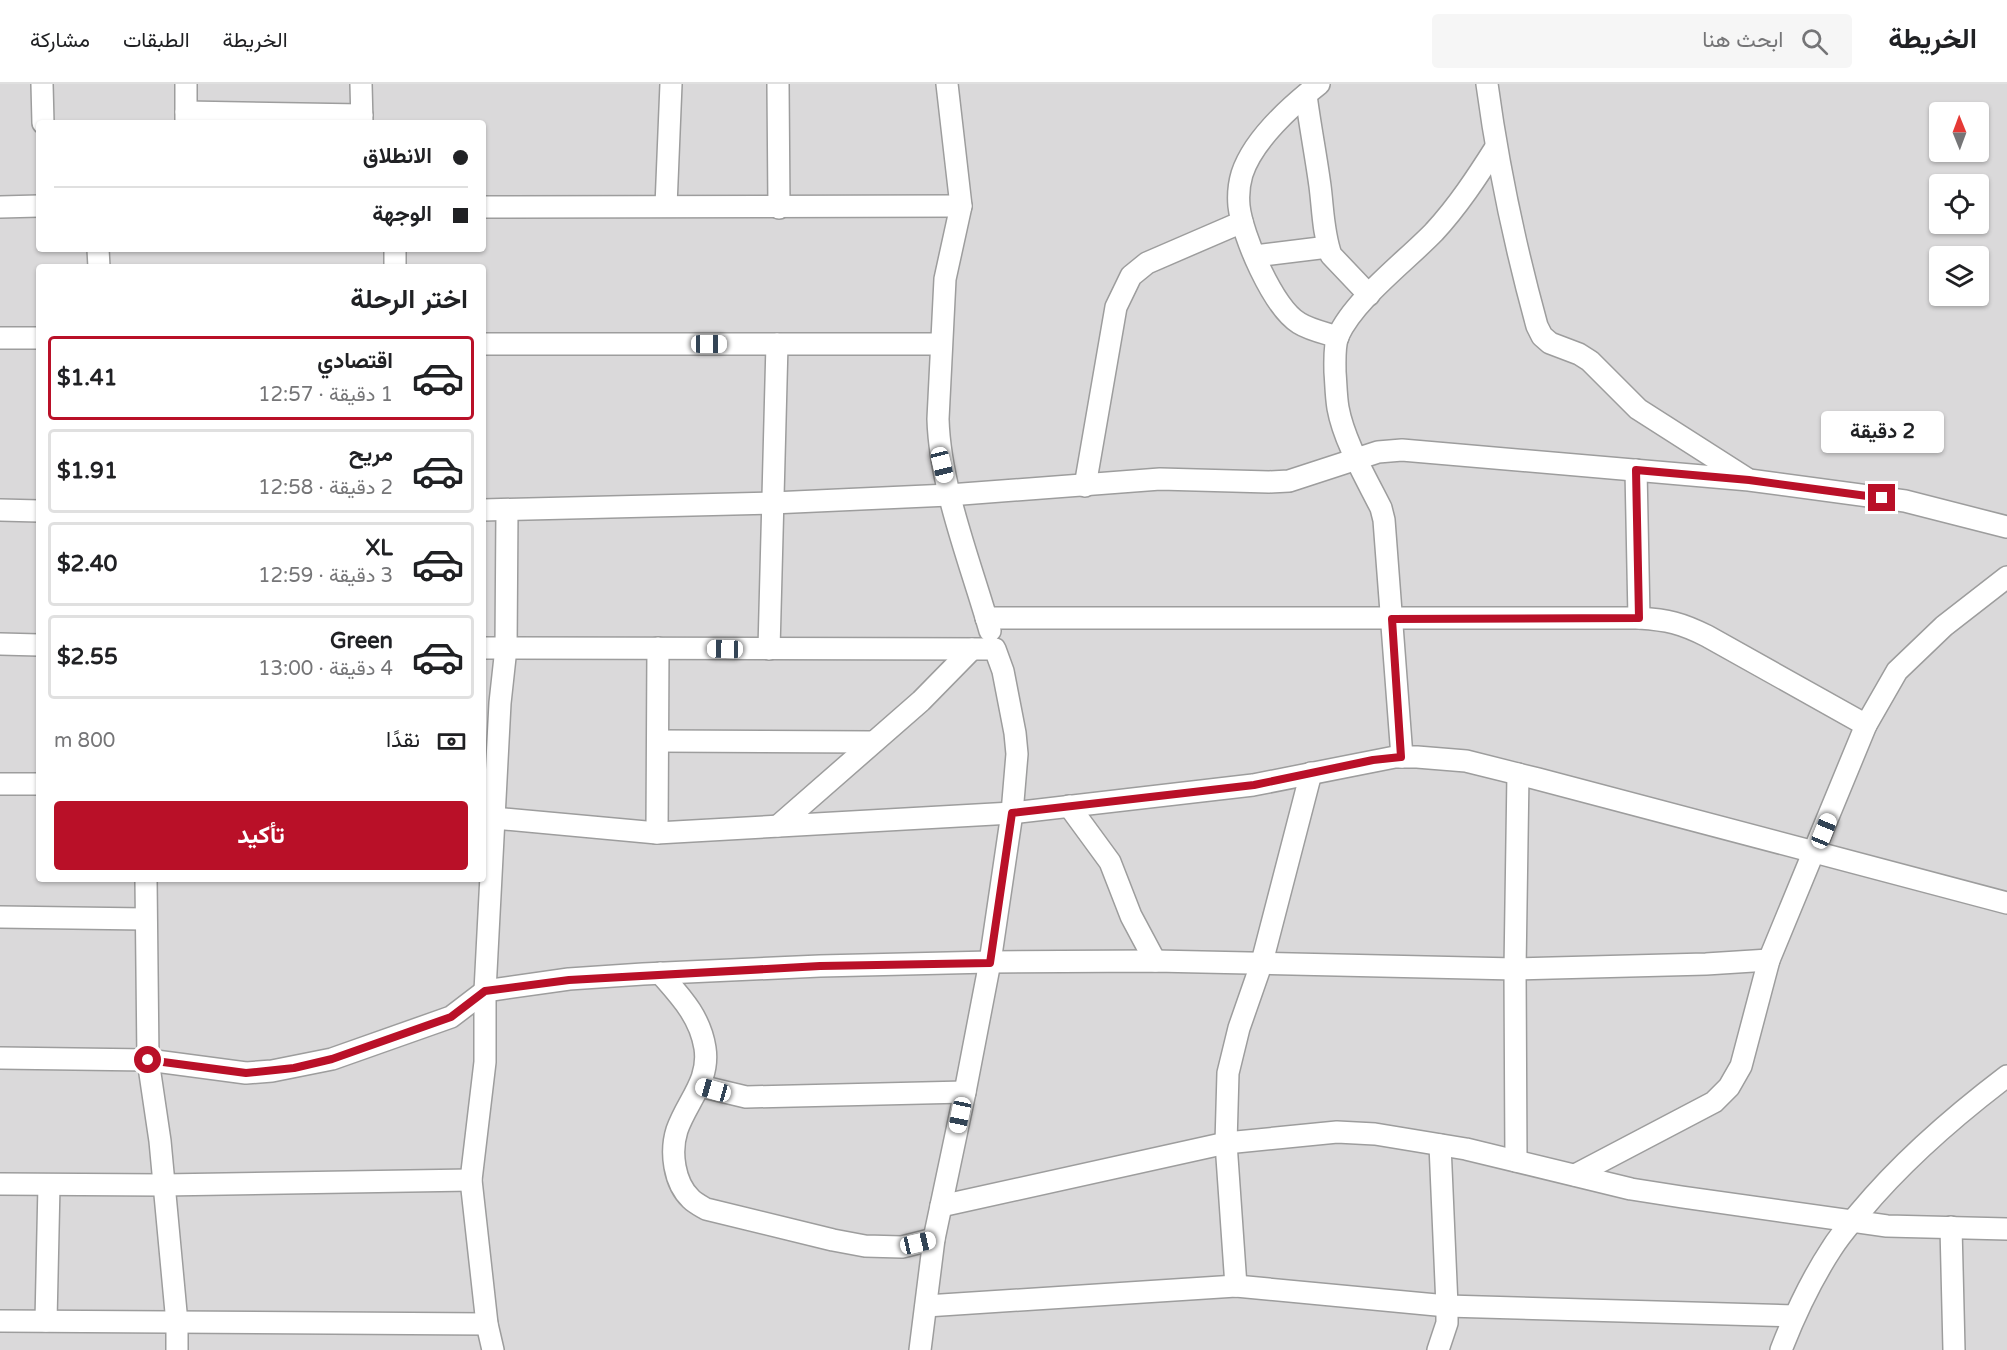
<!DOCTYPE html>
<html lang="ar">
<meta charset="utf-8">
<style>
body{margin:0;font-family:"Varela Round",Vazirmatn,sans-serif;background:#f6f6f6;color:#202124;direction:rtl;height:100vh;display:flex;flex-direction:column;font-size:22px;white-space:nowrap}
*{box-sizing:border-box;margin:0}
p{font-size:20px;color:#757577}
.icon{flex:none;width:33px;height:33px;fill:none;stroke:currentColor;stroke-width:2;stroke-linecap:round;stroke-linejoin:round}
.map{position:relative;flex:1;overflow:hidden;direction:ltr}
.sheet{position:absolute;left:36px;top:180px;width:450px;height:618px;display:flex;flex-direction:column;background:#fff;border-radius:6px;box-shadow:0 2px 4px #0004;direction:rtl}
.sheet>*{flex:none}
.hud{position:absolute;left:36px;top:36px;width:450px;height:132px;border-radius:6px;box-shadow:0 2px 4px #0004;direction:rtl;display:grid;align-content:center;height:132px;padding:0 18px;background:#fff}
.needle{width:39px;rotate:359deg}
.buttons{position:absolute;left:1929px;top:18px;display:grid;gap:12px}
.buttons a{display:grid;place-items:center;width:60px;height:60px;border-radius:6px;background:#fff;box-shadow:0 2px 4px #0004;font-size:30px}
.end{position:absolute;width:27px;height:27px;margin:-14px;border:8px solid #b91028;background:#fff;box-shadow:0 0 0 3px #fff}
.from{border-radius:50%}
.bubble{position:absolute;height:42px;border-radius:6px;background:#fff;box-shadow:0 2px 4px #0004;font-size:20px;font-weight:700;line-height:42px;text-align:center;direction:rtl}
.car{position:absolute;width:18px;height:36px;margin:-18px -9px;border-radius:8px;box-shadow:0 0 4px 2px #0007;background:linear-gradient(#fff 24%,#345 0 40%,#fff 0 76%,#345 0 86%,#fff 0)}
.hud b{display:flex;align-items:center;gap:21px;height:57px;font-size:22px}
.hud b+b{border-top:2px solid #e0e0e0}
.hud i{width:15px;height:15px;background:#202124}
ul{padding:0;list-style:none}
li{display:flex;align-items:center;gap:18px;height:84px;margin:0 12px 9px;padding:0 6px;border:3px solid #e0e0e0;border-radius:6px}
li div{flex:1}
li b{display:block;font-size:22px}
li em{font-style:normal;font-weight:700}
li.active{border-color:#b91028}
li>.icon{width:54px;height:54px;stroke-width:1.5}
h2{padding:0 18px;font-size:27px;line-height:72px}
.pay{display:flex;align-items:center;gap:15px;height:66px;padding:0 18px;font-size:22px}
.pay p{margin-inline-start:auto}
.button{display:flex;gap:12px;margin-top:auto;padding:12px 18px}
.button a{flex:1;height:69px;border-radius:6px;background:#b91028;color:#fff;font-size:24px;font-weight:700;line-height:69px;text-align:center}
header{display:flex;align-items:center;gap:36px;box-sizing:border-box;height:84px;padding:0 30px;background:#fff;border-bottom:2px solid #e0e0e0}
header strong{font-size:28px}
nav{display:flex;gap:33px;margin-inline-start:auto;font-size:21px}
.search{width:420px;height:54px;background:#f6f6f6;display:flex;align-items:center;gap:15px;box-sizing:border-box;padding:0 21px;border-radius:6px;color:#757577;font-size:22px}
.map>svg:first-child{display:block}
.residential{fill:#dad9da;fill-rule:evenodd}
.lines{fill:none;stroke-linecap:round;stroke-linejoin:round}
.street-casing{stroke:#9d9d9d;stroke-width:24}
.street{stroke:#fff;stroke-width:21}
.route{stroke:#b91028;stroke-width:8}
</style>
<header>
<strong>الخريطة</strong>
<div class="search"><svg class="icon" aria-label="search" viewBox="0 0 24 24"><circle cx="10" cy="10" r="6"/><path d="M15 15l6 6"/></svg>ابحث هنا</div>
<nav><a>الخريطة</a><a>الطبقات</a><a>مشاركة</a></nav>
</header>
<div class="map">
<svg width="2007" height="1266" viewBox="0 0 2007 1266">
<rect width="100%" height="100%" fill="#ede8e3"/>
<path class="residential" d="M 0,0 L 2007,0 L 2007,1266 L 0,1266 ZM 1940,28 L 1978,28 L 1978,68 L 1940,68 ZM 39,39 L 483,39 L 483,165 L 39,165 ZM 1940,100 L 1978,100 L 1978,140 L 1940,140 ZM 1940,172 L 1978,172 L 1978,212 L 1940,212 ZM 39,183 L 483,183 L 483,795 L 39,795 Z"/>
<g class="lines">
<g class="street-casing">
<g id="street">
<path d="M 42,0 L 43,39"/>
<path d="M 186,0 L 186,39"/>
<path d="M 361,0 L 362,39"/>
<path d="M 778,0 L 779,124"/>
<path d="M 947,0 L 961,122 L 945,195 L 938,335 C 940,404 971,480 990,547"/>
<path d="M 1319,0 C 1292,21 1253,56 1242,90 C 1239,100 1238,111 1239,122 C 1242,151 1273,223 1299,239 C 1310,246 1325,249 1338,253"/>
<path d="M 1487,0 C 1498,82 1515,162 1537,242 L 1542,252 L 1550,259 L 1579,270 L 1590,277 L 1638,325 L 1746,394"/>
<path d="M 1306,11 C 1310,42 1316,72 1320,102 C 1323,125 1323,149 1331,171 L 1369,211"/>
<path d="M 186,28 L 362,31"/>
<path d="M 666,122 L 671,0"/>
<path d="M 0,123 L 39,122"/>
<path d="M 483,123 L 961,122"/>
<path d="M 98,165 L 99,183"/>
<path d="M 1255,172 L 1328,163"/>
<path d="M 395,183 L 395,165"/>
<path d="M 0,254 L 39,254"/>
<path d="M 483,260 L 941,260"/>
<path d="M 1636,386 L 1639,534"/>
<path d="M 1085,402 L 1116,223 L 1131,192 L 1147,179 L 1242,138"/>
<path d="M 0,426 L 39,427"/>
<path d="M 483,426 L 772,419 L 949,411 L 1160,395 L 1269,398 L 1289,397 L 1378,368 L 1402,366 L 1749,396 L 1905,417 L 2007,443"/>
<path d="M 986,534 L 1639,534 C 1668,536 1681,539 1707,552 L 1866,641"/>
<path d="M 0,560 L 39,561"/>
<path d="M 483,564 L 995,565 L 1003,587 L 1015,649 L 1017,670 L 1012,729 L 990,878 L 965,1008 L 934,1155 L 920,1266"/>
<path d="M 769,565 L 777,260"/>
<path d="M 658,657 L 873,658"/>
<path d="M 1402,673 L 1384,436 L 1381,424 C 1366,394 1344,357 1338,324 C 1336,312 1336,300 1335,288 C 1335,277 1334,262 1338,252 C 1354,216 1406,177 1434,148 C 1458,122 1477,93 1496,63"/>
<path d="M 0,700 L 39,700"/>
<path d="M 1069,722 L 1110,778 L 1131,832 L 1155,877"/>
<path d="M 494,734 L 657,749 L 1012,729 L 1253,701 L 1395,673 L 1417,673 L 1466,677 L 1538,695 L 2007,819"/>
<path d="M 778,742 L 921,617 L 972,565"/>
<path d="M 657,749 L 658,564"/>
<path d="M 146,795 L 148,976 L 160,1057 L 177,1239 L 177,1266"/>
<path d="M 0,833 L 145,835"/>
<path d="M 660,889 C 680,912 700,932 705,964 C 710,997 687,1017 677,1046 C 670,1068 674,1099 691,1115 C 695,1119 701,1122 706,1125 L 833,1156 L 865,1162 L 902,1163 L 934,1155"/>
<path d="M 0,974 L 148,976 L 246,989 L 272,987 L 332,975 L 451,933 L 485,907 L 569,895 L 643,890 L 820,882 L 990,878 L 1155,877 L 1515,885 L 1706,880 L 1769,876"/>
<path d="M 700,1002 L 746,1013 L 965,1008"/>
<path d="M 1516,1077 L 1515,885 L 1518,690"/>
<path d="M 1575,1091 L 1714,1018 L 1729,1003 L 1741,982 L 1769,876 L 1866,641 L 1897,587 L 1944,542 L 2007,493"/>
<path d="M 0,1100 L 163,1101 L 471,1096"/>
<path d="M 941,1122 L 1226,1059 L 1337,1048 L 1375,1050 L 1466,1065 L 1631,1105 L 1682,1113 L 1887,1142 L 2007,1145"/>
<path d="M 1951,1143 L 1954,1266"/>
<path d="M 1236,1202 L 1226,1059 L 1228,989 L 1239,944 L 1262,878 L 1311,689"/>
<path d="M 926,1222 L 1236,1202 L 1447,1222 L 1794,1232"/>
<path d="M 0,1237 L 487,1240"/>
<path d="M 46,1237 L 49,1101"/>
<path d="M 493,1266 L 487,1240 L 471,1096 L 485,978 L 485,907 L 494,734 L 500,619 L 506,564 L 507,426"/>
<path d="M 1438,1266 L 1447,1239 L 1447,1222 L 1440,1061"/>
<path d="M 1781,1266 C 1795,1230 1811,1196 1832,1164 C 1840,1151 1850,1140 1860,1128 C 1903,1076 1953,1033 2007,992"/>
</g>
</g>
<use href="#street" class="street"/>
</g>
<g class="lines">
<path class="route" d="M 148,976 L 246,989 L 294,984 L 332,975 L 451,933 L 485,907 L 569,896 L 820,882 L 990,879 L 1012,729 L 1254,701 L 1373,676 L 1401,673 L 1392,535 L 1639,534 L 1636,386 L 1749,396 L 1882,414"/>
</g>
</svg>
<div class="buttons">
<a><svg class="needle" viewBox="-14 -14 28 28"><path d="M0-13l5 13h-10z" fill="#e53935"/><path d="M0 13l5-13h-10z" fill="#757577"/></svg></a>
<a><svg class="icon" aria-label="locate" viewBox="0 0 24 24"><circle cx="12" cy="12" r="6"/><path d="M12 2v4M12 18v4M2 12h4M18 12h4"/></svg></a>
<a><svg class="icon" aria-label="layers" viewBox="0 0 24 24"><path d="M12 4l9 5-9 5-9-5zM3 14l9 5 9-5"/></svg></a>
</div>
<i class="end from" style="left:148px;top:976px"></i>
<i class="end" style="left:1882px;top:414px"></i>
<div class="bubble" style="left:1821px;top:327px;width:123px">2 دقيقة</div>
<i class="car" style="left:709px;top:260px;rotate:90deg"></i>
<i class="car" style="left:942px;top:381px;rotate:166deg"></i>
<i class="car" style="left:725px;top:565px;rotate:271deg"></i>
<i class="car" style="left:1824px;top:747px;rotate:22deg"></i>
<i class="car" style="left:713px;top:1006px;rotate:286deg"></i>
<i class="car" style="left:960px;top:1031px;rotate:192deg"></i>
<i class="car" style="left:918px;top:1159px;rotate:77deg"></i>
<div class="hud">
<b><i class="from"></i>الانطلاق</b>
<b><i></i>الوجهة</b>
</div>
<section class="sheet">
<h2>اختر الرحلة</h2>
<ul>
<li class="active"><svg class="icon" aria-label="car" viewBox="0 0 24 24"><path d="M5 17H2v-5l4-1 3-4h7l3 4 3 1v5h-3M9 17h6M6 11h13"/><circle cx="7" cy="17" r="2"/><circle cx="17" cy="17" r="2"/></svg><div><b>اقتصادي</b><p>1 دقيقة · 12:57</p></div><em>$1.41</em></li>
<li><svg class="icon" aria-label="car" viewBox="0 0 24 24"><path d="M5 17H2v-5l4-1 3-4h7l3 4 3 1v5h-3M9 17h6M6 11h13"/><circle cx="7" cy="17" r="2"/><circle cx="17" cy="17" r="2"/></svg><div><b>مريح</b><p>2 دقيقة · 12:58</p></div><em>$1.91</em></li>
<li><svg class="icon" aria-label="car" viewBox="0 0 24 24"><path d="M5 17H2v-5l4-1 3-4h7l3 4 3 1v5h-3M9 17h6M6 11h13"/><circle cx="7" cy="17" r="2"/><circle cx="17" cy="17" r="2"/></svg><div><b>XL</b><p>3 دقيقة · 12:59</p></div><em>$2.40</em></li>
<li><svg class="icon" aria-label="car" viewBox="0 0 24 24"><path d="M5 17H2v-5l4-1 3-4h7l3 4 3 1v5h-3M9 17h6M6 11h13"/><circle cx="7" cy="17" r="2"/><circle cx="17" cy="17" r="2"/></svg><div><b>Green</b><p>4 دقيقة · 13:00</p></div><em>$2.55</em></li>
</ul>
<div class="pay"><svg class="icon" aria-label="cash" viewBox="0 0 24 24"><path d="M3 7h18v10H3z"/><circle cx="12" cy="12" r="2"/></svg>نقدًا<p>800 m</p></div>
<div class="button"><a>تأكيد</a></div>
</section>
</div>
